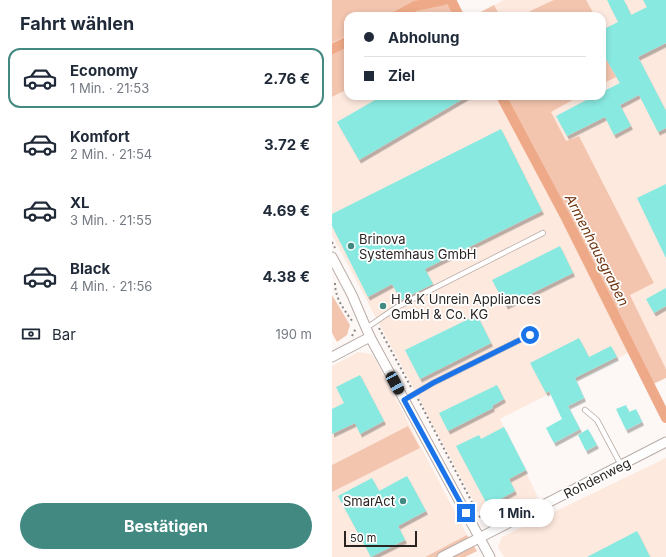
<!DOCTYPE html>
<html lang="de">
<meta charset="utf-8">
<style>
body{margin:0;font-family:Inter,sans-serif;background:#f6f6f7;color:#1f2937;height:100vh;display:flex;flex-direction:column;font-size:15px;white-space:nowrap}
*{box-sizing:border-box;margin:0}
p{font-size:13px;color:#747a83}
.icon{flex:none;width:22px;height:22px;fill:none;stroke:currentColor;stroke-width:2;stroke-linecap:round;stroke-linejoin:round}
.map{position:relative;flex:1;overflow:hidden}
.sheet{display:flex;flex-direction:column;background:#fff;width:332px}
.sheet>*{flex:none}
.guide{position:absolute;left:12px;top:12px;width:262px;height:88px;border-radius:12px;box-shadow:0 2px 6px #0003;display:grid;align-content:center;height:88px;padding:0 20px;background:#fff}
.scale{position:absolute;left:12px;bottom:10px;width:73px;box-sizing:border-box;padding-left:4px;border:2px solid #292422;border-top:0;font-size:11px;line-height:14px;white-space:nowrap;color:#292422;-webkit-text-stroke:3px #fff;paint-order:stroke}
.end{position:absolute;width:18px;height:18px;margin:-9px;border:5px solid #1a73e8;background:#fff;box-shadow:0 0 0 2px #fff}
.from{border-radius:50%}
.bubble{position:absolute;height:28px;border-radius:14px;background:#fff;box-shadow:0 2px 6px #0003;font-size:13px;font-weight:700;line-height:28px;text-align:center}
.car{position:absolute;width:12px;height:24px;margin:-12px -6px;border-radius:5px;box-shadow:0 0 3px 1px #0007;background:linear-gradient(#222 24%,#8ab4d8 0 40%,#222 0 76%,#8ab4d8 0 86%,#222 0)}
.guide b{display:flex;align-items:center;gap:14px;height:38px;font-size:15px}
.guide b+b{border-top:1px solid #e0e1e3}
.guide i{width:10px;height:10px;background:#1f2937}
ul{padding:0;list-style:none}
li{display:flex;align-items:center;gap:12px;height:60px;margin:0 8px 6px;padding:0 12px;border:2px solid transparent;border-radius:12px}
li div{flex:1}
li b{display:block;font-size:15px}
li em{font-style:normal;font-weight:700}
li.on{border-color:#428982}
li>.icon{width:36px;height:36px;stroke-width:1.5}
h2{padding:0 20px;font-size:18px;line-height:48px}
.pay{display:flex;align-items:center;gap:10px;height:44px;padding:0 20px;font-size:15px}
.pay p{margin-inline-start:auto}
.primary-button{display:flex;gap:8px;margin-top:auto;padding:8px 20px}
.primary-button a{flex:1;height:46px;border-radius:24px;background:#428982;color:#fff;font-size:16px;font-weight:700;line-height:46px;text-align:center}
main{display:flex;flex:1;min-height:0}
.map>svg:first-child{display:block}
.built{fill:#fee9df}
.green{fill:#f3c5af}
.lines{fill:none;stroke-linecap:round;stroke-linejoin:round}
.canal{stroke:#ea8;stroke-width:10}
.building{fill:#88e9e0;filter:url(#shadow)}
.lane-casing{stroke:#b9aca6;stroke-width:6}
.street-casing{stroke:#b9aca6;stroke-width:11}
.path{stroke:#8d8885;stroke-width:2;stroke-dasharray:2 3;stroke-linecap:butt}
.lane{stroke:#fff;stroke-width:4.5}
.street{stroke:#fff;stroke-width:9}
.route{stroke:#1a73e8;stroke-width:5}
.poi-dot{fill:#428982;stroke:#fff;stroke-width:1.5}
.labels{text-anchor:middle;stroke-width:3.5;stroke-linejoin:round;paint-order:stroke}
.poi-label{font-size:13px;fill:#292422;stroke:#fff;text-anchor:start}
.street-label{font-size:13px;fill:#292422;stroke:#fff}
.water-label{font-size:14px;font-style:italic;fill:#6e320c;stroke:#fff}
</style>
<main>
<section class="sheet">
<h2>Fahrt wählen</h2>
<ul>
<li class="on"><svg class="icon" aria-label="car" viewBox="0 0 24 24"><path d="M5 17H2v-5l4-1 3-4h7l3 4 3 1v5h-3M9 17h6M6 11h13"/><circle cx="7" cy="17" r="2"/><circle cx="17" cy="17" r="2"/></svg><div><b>Economy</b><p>1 Min. · 21:53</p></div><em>2.76 €</em></li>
<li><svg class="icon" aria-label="car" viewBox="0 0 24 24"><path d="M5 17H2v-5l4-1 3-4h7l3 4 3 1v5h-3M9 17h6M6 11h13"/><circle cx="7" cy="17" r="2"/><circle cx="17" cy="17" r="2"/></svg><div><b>Komfort</b><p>2 Min. · 21:54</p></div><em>3.72 €</em></li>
<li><svg class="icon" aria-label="car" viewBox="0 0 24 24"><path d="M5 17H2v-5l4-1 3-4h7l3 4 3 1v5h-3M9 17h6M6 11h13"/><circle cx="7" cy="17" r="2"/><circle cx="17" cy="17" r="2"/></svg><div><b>XL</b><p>3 Min. · 21:55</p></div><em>4.69 €</em></li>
<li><svg class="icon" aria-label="car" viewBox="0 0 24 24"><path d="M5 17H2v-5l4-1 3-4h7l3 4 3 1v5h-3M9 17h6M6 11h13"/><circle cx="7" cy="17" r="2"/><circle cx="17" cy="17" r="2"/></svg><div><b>Black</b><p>4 Min. · 21:56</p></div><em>4.38 €</em></li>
</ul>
<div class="pay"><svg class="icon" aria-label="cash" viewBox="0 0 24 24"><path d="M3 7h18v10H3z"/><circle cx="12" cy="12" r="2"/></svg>Bar<p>190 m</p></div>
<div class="primary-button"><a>Bestätigen</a></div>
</section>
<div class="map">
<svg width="334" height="557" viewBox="0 0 334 557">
<defs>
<filter id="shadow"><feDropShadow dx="2" dy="3.5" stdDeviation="0" flood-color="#0004"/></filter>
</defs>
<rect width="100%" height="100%" fill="#fdf8f5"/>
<g class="built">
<path d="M 172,0 L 334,0 L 334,369 L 298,295 L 322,283 L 247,136 L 234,142 L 173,96 L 270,96 L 270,16 L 141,16 Z"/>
<path d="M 16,89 L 16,96 L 167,96 L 298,352 L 168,419 L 206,497 L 161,518 L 152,519 L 145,508 L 0,235 L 0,97 Z"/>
<path d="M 26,352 L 39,354 L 43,359 L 135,535 L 93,557 L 0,557 L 0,492 L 87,448 L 76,426 L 0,465 L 0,366 Z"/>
<path d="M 334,458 L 334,557 L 172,557 L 166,547 L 170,537 Z"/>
</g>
<g class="green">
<path d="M 0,0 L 97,0 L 78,3 L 53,16 L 16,16 L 16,35 L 0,43 Z"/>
<path d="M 222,0 L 254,0 L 263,16 L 200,16 L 198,11 Z"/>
<path d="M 117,3 L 125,16 L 71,16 L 85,9 Z"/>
<path d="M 162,5 L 168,16 L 141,16 Z"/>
<path d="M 16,44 L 16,89 L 0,97 L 0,52 Z"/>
<path d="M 270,52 L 284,77 L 270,84 Z"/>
<path d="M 173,96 L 248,96 L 219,112 L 234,141 L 247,136 L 322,283 L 298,295 L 334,369 L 334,378 L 321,384 L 237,217 Z"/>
<path d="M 0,295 L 18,325 L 15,335 L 5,342 L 0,333 Z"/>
<path d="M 76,426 L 88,448 L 0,492 L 0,465 Z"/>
<path d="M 135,535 L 145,551 L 133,557 L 93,557 Z"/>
</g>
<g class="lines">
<g class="canal">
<path d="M 119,0 L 127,16"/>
<path d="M 64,16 L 83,6 L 112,0"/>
<path d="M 0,49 L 16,41"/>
<path d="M 169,96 L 234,218 L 334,418"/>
</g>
</g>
<g class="building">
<path d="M 275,0 L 292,0 L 299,15 L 315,7 L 311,0 L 334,0 L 334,43 L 306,57 L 334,111 L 334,128 L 326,132 L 307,95 L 288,105 L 299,126 L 282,135 L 273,117 L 235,136 L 224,116 L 262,96 L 270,96 L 270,92 L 288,83 L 270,52 L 270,30 L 286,22 Z"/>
<path d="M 50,96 L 136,96 L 27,160 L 5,122 Z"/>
<path d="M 169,129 L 210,211 L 93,269 L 101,284 L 69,300 L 60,284 L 36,297 L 0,226 L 0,214 Z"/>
<path d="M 334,184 L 334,258 L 305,198 Z"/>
<path d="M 228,246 L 241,273 L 174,306 L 160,280 Z"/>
<path d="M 334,288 L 334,306 L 322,313 L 314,299 Z"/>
<path d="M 145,315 L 159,343 L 88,379 L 73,350 Z"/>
<path d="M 247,338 L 257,357 L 279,346 L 285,357 L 243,378 L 252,398 L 236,406 L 248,429 L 222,443 L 214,428 L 230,419 L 217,391 L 214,393 L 198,363 Z"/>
<path d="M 28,375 L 52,421 L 28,434 L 23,423 L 0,434 L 0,409 L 12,403 L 4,387 Z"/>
<path d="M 165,385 L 172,399 L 160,406 L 161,408 L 116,431 L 107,413 Z"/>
<path d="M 294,405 L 297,412 L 304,409 L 310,422 L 294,430 L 284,409 Z"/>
<path d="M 172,427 L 194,470 L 177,479 L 183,491 L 156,506 L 124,446 L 147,435 L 149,439 Z"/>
<path d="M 256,429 L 265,445 L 254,451 L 246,435 Z"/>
<path d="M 75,476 L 94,511 L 66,526 L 73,540 L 39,557 L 6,496 L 40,478 L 47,491 Z"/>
<path d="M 305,531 L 318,557 L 255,557 Z"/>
</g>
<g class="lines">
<g class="lane-casing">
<g id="lane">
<path d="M 33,329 L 65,307 L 211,233"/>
<path d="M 72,400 L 101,383 L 198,335"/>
<path d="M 253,410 L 265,420 L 289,465"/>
</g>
</g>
<g class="street-casing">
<g id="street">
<path d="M 0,257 L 20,295 L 38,337 L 158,557"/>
<path d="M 0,357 L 38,337"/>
<path d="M 110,557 L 334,442"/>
</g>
</g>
<g class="path">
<path d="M 0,242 L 3,248"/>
<path d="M 3,283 C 3,298 12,310 21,322"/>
<path d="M 47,328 L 80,389"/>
<path d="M 20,336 L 24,328"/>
<path d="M 86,399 L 145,512"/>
<path d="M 147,516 L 152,521 L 159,521"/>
</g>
<use href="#lane" class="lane"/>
<use href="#street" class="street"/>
</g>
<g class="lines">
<path class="route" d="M 134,513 L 72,400 L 101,383 L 198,335"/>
</g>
<g class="poi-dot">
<circle cx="19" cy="246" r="4"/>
<circle cx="51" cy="306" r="4"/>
<circle cx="71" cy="501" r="4"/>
</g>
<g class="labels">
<g class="poi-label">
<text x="27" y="244">Brinova<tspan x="27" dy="15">Systemhaus GmbH</tspan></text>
<text x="59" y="304">H &amp; K Unrein Appliances<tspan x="59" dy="15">GmbH &amp; Co. KG</tspan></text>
<text x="63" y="506" text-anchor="end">SmarAct</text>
</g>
<g class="street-label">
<text transform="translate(265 478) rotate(-27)" y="5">Rohdenweg</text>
</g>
<g class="water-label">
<text transform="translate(265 250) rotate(63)" y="5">Armenhausgraben</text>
</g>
</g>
</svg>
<div class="scale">50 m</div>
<i class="end from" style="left:198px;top:335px"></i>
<i class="end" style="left:134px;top:513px"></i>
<div class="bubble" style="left:148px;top:499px;width:74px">1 Min.</div>
<i class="car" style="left:63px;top:383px;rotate:152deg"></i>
<div class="guide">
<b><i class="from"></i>Abholung</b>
<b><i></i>Ziel</b>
</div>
</div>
</main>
